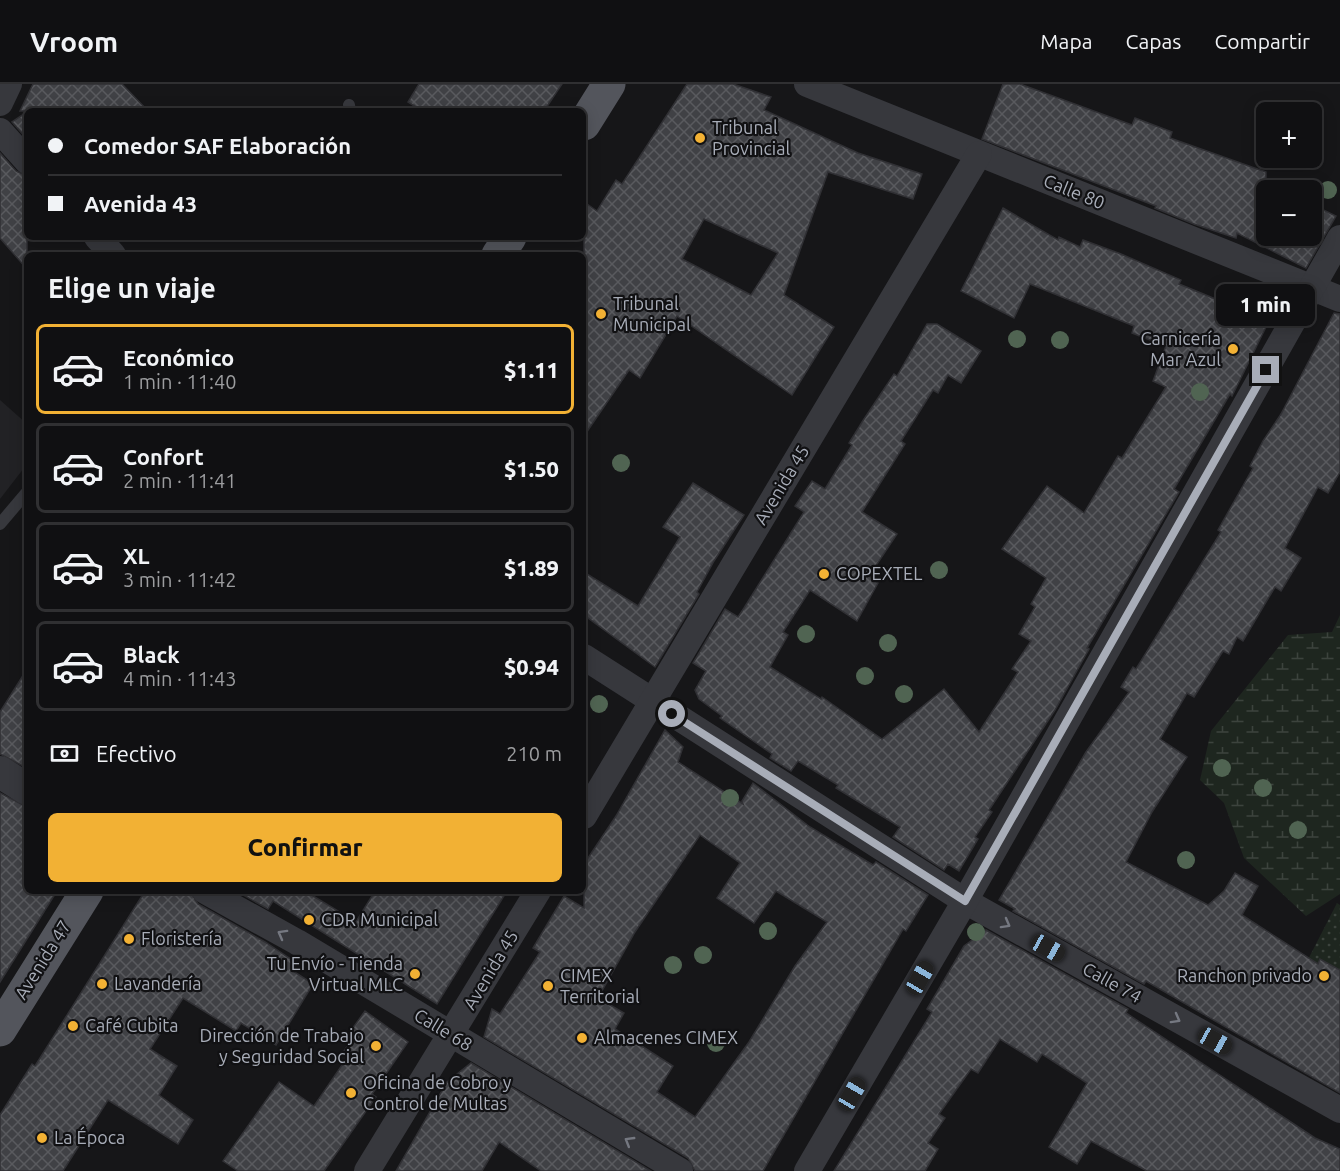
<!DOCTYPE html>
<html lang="es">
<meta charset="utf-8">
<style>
body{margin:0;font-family:Ubuntu,sans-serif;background:#19191b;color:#f1f3f6;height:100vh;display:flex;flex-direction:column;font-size:22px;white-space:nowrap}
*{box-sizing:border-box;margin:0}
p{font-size:20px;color:#9c9d9f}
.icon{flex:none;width:33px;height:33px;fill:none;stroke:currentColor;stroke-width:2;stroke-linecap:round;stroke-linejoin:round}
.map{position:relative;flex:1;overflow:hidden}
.side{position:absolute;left:24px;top:168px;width:562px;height:642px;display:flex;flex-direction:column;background:#101012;border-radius:9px;box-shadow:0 3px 15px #0003,0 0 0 2px #303032}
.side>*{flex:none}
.banner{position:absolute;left:24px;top:24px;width:562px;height:132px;border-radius:9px;box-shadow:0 3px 15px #0003,0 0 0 2px #303032;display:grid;align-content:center;height:132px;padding:0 24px;background:#101012}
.tools{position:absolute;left:1256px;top:18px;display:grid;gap:12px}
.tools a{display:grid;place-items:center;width:66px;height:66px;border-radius:9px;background:#101012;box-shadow:0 3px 15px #0003,0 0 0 2px #303032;font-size:30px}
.end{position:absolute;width:27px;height:27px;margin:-14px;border:8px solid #a8adb8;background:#111;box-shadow:0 0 0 3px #111}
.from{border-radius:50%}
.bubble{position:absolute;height:42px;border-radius:9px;background:#101012;box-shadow:0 3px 15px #0003,0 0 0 2px #303032;font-size:20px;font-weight:800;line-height:42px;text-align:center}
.car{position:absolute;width:18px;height:36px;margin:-18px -9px;border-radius:8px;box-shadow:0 0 4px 2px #0007;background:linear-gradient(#222 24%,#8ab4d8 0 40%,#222 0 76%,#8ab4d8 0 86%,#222 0)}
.banner b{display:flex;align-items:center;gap:21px;height:57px;font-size:22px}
.banner b+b{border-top:2px solid #303032}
.banner i{width:15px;height:15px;background:#f1f3f6}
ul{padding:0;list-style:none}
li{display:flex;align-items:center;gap:18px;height:90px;margin:0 12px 9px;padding:0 12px;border:3px solid #303032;border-radius:9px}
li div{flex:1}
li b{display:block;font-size:22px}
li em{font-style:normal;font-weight:800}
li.current{border-color:#f2b134}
li>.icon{width:54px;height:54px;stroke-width:1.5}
h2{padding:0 24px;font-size:27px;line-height:72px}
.pay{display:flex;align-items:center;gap:15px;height:66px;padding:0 24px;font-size:22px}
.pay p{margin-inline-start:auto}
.primary-button{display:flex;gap:12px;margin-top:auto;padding:12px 24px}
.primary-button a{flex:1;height:69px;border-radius:9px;background:#f2b134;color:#111;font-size:24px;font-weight:800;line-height:69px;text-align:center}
header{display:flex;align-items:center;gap:36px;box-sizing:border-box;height:84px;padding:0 30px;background:#101012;border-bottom:2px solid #303032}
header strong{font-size:28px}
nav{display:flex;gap:33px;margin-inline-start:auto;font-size:21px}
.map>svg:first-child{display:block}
.built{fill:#222225}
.green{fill:url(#green-dots)}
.wetland{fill:url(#wetland-marsh)}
.building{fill:url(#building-cross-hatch);stroke:#303034;stroke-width:1.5;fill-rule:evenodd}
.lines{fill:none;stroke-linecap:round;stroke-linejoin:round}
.service{stroke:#37383d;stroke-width:12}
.minor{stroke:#37383d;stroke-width:26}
.tertiary{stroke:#37383d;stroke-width:32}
.primary{stroke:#53555c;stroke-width:33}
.tree{fill:#506452}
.oneway{stroke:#757881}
.route{stroke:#a8adb8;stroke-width:8}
.poi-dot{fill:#f2b134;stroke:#111113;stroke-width:2}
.labels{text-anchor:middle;stroke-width:4.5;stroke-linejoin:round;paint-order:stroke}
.poi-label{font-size:18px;fill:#a8adb8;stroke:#111113;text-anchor:start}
.street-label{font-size:18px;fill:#a8adb8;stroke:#111113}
</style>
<header>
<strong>Vroom</strong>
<nav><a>Mapa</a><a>Capas</a><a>Compartir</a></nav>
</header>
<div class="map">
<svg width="1340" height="1087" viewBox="0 0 1340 1087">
<defs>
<pattern id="green-dots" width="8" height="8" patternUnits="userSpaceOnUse" patternTransform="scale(1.5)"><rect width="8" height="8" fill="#1e261f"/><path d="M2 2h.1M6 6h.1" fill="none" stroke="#3c433d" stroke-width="1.8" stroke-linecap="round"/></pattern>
<pattern id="wetland-marsh" width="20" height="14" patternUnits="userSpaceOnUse" patternTransform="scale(1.5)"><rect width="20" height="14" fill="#1e261f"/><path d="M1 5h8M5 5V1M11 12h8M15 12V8" fill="none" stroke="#3c433d"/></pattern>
<pattern id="building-cross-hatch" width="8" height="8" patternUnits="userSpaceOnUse" patternTransform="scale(1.5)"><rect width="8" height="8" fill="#404145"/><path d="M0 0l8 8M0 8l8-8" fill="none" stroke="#595a5e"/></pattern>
</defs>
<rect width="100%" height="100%" fill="#161618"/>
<path class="built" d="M 0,316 L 27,340 L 27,380 L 0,415 Z"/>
<path class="green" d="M 1337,819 L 1340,821 L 1340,907 L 1297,897 Z"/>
<path class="wetland" d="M 1340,531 L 1340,810 L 1306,832 L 1244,774 L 1224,719 L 1200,696 L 1211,647 L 1288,551 L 1332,548 Z"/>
<g class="building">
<path d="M 33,0 L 122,0 L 148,27 L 20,27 Z"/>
<path d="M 419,0 L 562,0 L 544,27 L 422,27 L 408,18 Z"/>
<path d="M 687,0 L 733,0 L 771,13 L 764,26 L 858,69 L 922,90 L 913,115 L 828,88 L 784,211 L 834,243 L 792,311 L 677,232 L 640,294 L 629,286 L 584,352 L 584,118 L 597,127 L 616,96 L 622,100 ZM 704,135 L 778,169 L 751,211 L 682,175 Z"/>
<path d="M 1003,0 L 1020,0 L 1132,41 L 1135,34 L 1172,48 L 1170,54 L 1266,88 L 1266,105 L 1269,101 L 1281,106 L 1266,106 L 1266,152 L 1311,152 L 1311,120 L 1336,132 L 1306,184 L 1237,149 L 1236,154 L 1194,140 L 1155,124 L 1156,122 L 982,55 Z"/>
<path d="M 27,28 L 27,55 L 12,38 Z"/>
<path d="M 0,69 L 16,87 L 27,92 L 27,185 L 0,154 Z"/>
<path d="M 1003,124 L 1058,156 L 1059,153 L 1080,163 L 1083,156 L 1121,170 L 1181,196 L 1179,200 L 1269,237 L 1232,312 L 1230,310 L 1174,405 L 1179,408 L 1087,564 L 1089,565 L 1055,626 L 989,726 L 992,728 L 975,753 L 978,755 L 959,787 L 948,780 L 944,786 L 893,753 L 900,743 L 836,704 L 838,701 L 798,677 L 791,687 L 770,674 L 772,670 L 720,634 L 722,632 L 699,615 L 695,606 L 706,587 L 693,579 L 725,525 L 738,533 L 744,524 L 804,428 L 795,422 L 812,397 L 825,405 L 852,361 L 849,359 L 864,335 L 894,290 L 897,292 L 927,240 L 937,240 L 981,267 L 961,299 L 948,291 L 938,309 L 933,306 L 901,357 L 905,360 L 862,428 L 897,450 L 869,492 L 878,499 L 857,537 L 810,506 L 783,548 L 788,551 L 770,583 L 821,615 L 822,613 L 882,655 L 944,605 L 979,648 L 1018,588 L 1012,585 L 1031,557 L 1019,550 L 1035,523 L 1031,520 L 1046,494 L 1002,465 L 1047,402 L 1084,429 L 1118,372 L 1122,374 L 1166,303 L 1153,297 L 1166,262 L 1132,249 L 1134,242 L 1030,200 L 1014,234 L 961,207 Z"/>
<path d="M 1334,229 L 1340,230 L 1340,388 L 1328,409 L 1318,403 L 1285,464 L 1301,474 L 1281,507 L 1275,503 L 1243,557 L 1237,553 L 1229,570 L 1223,567 L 1194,613 L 1187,609 L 1160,655 L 1187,673 L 1152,728 L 1126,778 L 1208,821 L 1224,807 L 1235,789 L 1258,802 L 1242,831 L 1318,880 L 1320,875 L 1340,886 L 1340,1009 L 1146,897 L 1144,900 L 1013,827 L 1015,825 L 999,816 L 1086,668 L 1129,608 L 1121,603 L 1133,583 L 1136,585 L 1221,448 L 1218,446 L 1253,384 L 1250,382 L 1263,357 L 1281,330 Z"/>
<path d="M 693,399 L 744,431 L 714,477 L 697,508 L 699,510 L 655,583 L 584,531 L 584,488 L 638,522 L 680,453 L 663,443 Z"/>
<path d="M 27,585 L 27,684 L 0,670 L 0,628 Z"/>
<path d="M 665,646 L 683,663 L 678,678 L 743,720 L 742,717 L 753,699 L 810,743 L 873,781 L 876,778 L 928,811 L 906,847 L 903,845 L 763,1087 L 695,1087 L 688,1074 L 484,953 L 492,925 L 500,930 L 540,868 L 533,864 L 564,812 L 584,824 L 584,780 L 616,732 ZM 700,751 L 740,779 L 717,814 L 754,839 L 776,807 L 827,838 L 795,882 L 749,958 L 695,1033 L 657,1008 L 673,982 L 615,945 L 624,929 L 598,914 L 635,848 Z"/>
<path d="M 0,709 L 27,723 L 27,807 L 57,807 L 0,898 Z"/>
<path d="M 145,807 L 190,807 L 198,820 L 265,858 L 298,880 L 293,887 L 313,900 L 276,961 L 241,939 L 236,947 L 183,914 L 150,965 L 177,982 L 159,1011 L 193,1036 L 178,1060 L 108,1016 L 63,1087 L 0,1087 L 0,1031 L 32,980 L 35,982 Z"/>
<path d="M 236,807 L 305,807 L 356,838 L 375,807 L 507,807 L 437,920 L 273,817 L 268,825 Z"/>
<path d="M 986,846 L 1128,925 L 1126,929 L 1315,1054 L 1340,1065 L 1340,1087 L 1147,1087 L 1091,1057 L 1077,1080 L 1049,1063 L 1087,999 L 1042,970 L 1037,978 L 1000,955 L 978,989 L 971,985 L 939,1030 L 945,1034 L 928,1059 L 938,1065 L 925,1087 L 834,1087 L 932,928 L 927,925 L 964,862 Z"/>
<path d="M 365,927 L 408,958 L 372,1010 L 376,1013 L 324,1087 L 238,1087 L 223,1077 L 279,998 L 314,1022 L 349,971 L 344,967 L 352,955 L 347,952 Z"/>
<path d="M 471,979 L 651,1087 L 541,1087 L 499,1058 L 482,1087 L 396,1087 L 447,998 Z"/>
</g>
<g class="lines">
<g class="service">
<path d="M 349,21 L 350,27"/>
<path d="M 0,440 L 27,408"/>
</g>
<g class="minor">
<path d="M 807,0 L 1340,215"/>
<path d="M 0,19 L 9,0"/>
<path d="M 0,47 L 27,77"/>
<path d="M 97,153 L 113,171"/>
<path d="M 584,573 L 965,817 L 1340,1026"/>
<path d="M 584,732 L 979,70"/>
<path d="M 205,807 L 297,858 L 680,1087"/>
<path d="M 367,1087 L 538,807"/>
<path d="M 807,1087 L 965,817 L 1340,154"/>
</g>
<path class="tertiary" d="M 0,688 L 27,705"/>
<g class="primary">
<path d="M 584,40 L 609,0"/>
<path d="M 498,171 L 510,153"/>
<path d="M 0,946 L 87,807"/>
</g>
</g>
<g class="tree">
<circle cx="1328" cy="106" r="9"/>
<circle cx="1017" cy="255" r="9"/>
<circle cx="1060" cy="256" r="9"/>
<circle cx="1200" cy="308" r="9"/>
<circle cx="621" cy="379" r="9"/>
<circle cx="939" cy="486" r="9"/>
<circle cx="806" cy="550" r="9"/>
<circle cx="888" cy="559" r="9"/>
<circle cx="865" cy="592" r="9"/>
<circle cx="904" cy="610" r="9"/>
<circle cx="599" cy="620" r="9"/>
<circle cx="1222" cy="684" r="9"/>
<circle cx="1263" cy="704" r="9"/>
<circle cx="730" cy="714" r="9"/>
<circle cx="1298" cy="746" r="9"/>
<circle cx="1186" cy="776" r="9"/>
<circle cx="768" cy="847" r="9"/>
<circle cx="976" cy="848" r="9"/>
<circle cx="703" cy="871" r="9"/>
<circle cx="673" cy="881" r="9"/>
<circle cx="716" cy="959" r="9"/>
</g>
<defs><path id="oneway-chevron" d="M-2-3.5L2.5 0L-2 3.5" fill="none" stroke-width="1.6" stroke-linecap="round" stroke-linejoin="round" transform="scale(1.5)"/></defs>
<g class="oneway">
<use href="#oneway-chevron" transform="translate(1006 840) rotate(29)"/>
<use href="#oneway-chevron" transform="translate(282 850) rotate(-151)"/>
<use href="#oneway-chevron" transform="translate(1176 935) rotate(29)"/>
<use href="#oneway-chevron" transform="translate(629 1057) rotate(-149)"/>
</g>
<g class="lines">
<path class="route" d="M 672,630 L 965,817 L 1266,286"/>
</g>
<g class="poi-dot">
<circle cx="700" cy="54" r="6"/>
<circle cx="601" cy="230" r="6"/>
<circle cx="1233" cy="265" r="6"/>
<circle cx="824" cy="490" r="6"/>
<circle cx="309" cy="836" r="6"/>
<circle cx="129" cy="855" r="6"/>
<circle cx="415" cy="890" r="6"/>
<circle cx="1324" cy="892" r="6"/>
<circle cx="102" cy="900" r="6"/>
<circle cx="548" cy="902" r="6"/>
<circle cx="73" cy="942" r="6"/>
<circle cx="582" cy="954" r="6"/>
<circle cx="376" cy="962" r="6"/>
<circle cx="351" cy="1009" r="6"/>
<circle cx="42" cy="1054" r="6"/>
</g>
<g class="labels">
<g class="poi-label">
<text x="712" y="50">Tribunal<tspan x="712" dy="21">Provincial</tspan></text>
<text x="613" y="226">Tribunal<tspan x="613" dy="21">Municipal</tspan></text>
<text x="1221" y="261" text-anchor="end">Carnicería<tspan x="1221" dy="21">Mar Azul</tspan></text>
<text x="836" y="496">COPEXTEL</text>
<text x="321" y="842">CDR Municipal</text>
<text x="141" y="861">Floristería</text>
<text x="403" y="886" text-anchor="end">Tu Envío - Tienda<tspan x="403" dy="21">Virtual MLC</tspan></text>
<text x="560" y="898">CIMEX<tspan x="560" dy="21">Territorial</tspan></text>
<text x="1312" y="898" text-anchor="end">Ranchon privado</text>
<text x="114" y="906">Lavandería</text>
<text x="85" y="948">Café Cubita</text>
<text x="364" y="958" text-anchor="end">Dirección de Trabajo<tspan x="364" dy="21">y Seguridad Social</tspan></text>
<text x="594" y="960">Almacenes CIMEX</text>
<text x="363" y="1005">Oficina de Cobro y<tspan x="363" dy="21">Control de Multas</tspan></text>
<text x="54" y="1060">La Época</text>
</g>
<g class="street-label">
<text transform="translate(1074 108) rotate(22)" y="6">Calle 80</text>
<text transform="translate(782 401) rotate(-59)" y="6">Avenida 45</text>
<text transform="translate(43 876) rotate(-58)" y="6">Avenida 47</text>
<text transform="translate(491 886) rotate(-59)" y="6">Avenida 45</text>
<text transform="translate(1112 899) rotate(29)" y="6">Calle 74</text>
<text transform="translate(443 946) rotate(31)" y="6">Calle 68</text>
</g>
</g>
</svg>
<div class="tools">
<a>+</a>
<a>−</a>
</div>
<i class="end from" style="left:672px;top:630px"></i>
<i class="end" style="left:1266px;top:286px"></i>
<div class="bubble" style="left:1216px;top:200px;width:99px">1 min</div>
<i class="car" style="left:1048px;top:864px;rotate:119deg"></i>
<i class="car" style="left:920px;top:894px;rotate:30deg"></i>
<i class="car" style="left:1215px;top:957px;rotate:119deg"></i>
<i class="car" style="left:852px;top:1010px;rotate:30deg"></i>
<div class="banner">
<b><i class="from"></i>Comedor SAF Elaboración</b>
<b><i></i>Avenida 43</b>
</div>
<section class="side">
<h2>Elige un viaje</h2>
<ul>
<li class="current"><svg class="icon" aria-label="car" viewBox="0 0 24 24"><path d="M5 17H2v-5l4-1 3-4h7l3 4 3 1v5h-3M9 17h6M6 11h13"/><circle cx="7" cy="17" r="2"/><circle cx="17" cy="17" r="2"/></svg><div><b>Económico</b><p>1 min · 11:40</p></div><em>$1.11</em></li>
<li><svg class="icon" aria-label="car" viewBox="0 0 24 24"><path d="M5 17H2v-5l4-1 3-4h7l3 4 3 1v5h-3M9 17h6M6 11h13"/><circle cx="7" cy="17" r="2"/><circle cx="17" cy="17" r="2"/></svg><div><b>Confort</b><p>2 min · 11:41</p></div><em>$1.50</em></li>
<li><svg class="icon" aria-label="car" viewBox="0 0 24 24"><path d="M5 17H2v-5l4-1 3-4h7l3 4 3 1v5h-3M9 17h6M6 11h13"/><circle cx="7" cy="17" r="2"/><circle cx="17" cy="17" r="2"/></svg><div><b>XL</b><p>3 min · 11:42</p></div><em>$1.89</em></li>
<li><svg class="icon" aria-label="car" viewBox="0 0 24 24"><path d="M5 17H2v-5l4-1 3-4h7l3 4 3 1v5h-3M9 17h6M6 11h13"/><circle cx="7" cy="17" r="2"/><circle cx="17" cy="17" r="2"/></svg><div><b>Black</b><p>4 min · 11:43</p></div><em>$0.94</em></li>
</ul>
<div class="pay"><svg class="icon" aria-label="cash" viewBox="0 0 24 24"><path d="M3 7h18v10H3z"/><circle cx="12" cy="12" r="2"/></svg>Efectivo<p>210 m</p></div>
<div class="primary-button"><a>Confirmar</a></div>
</section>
</div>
